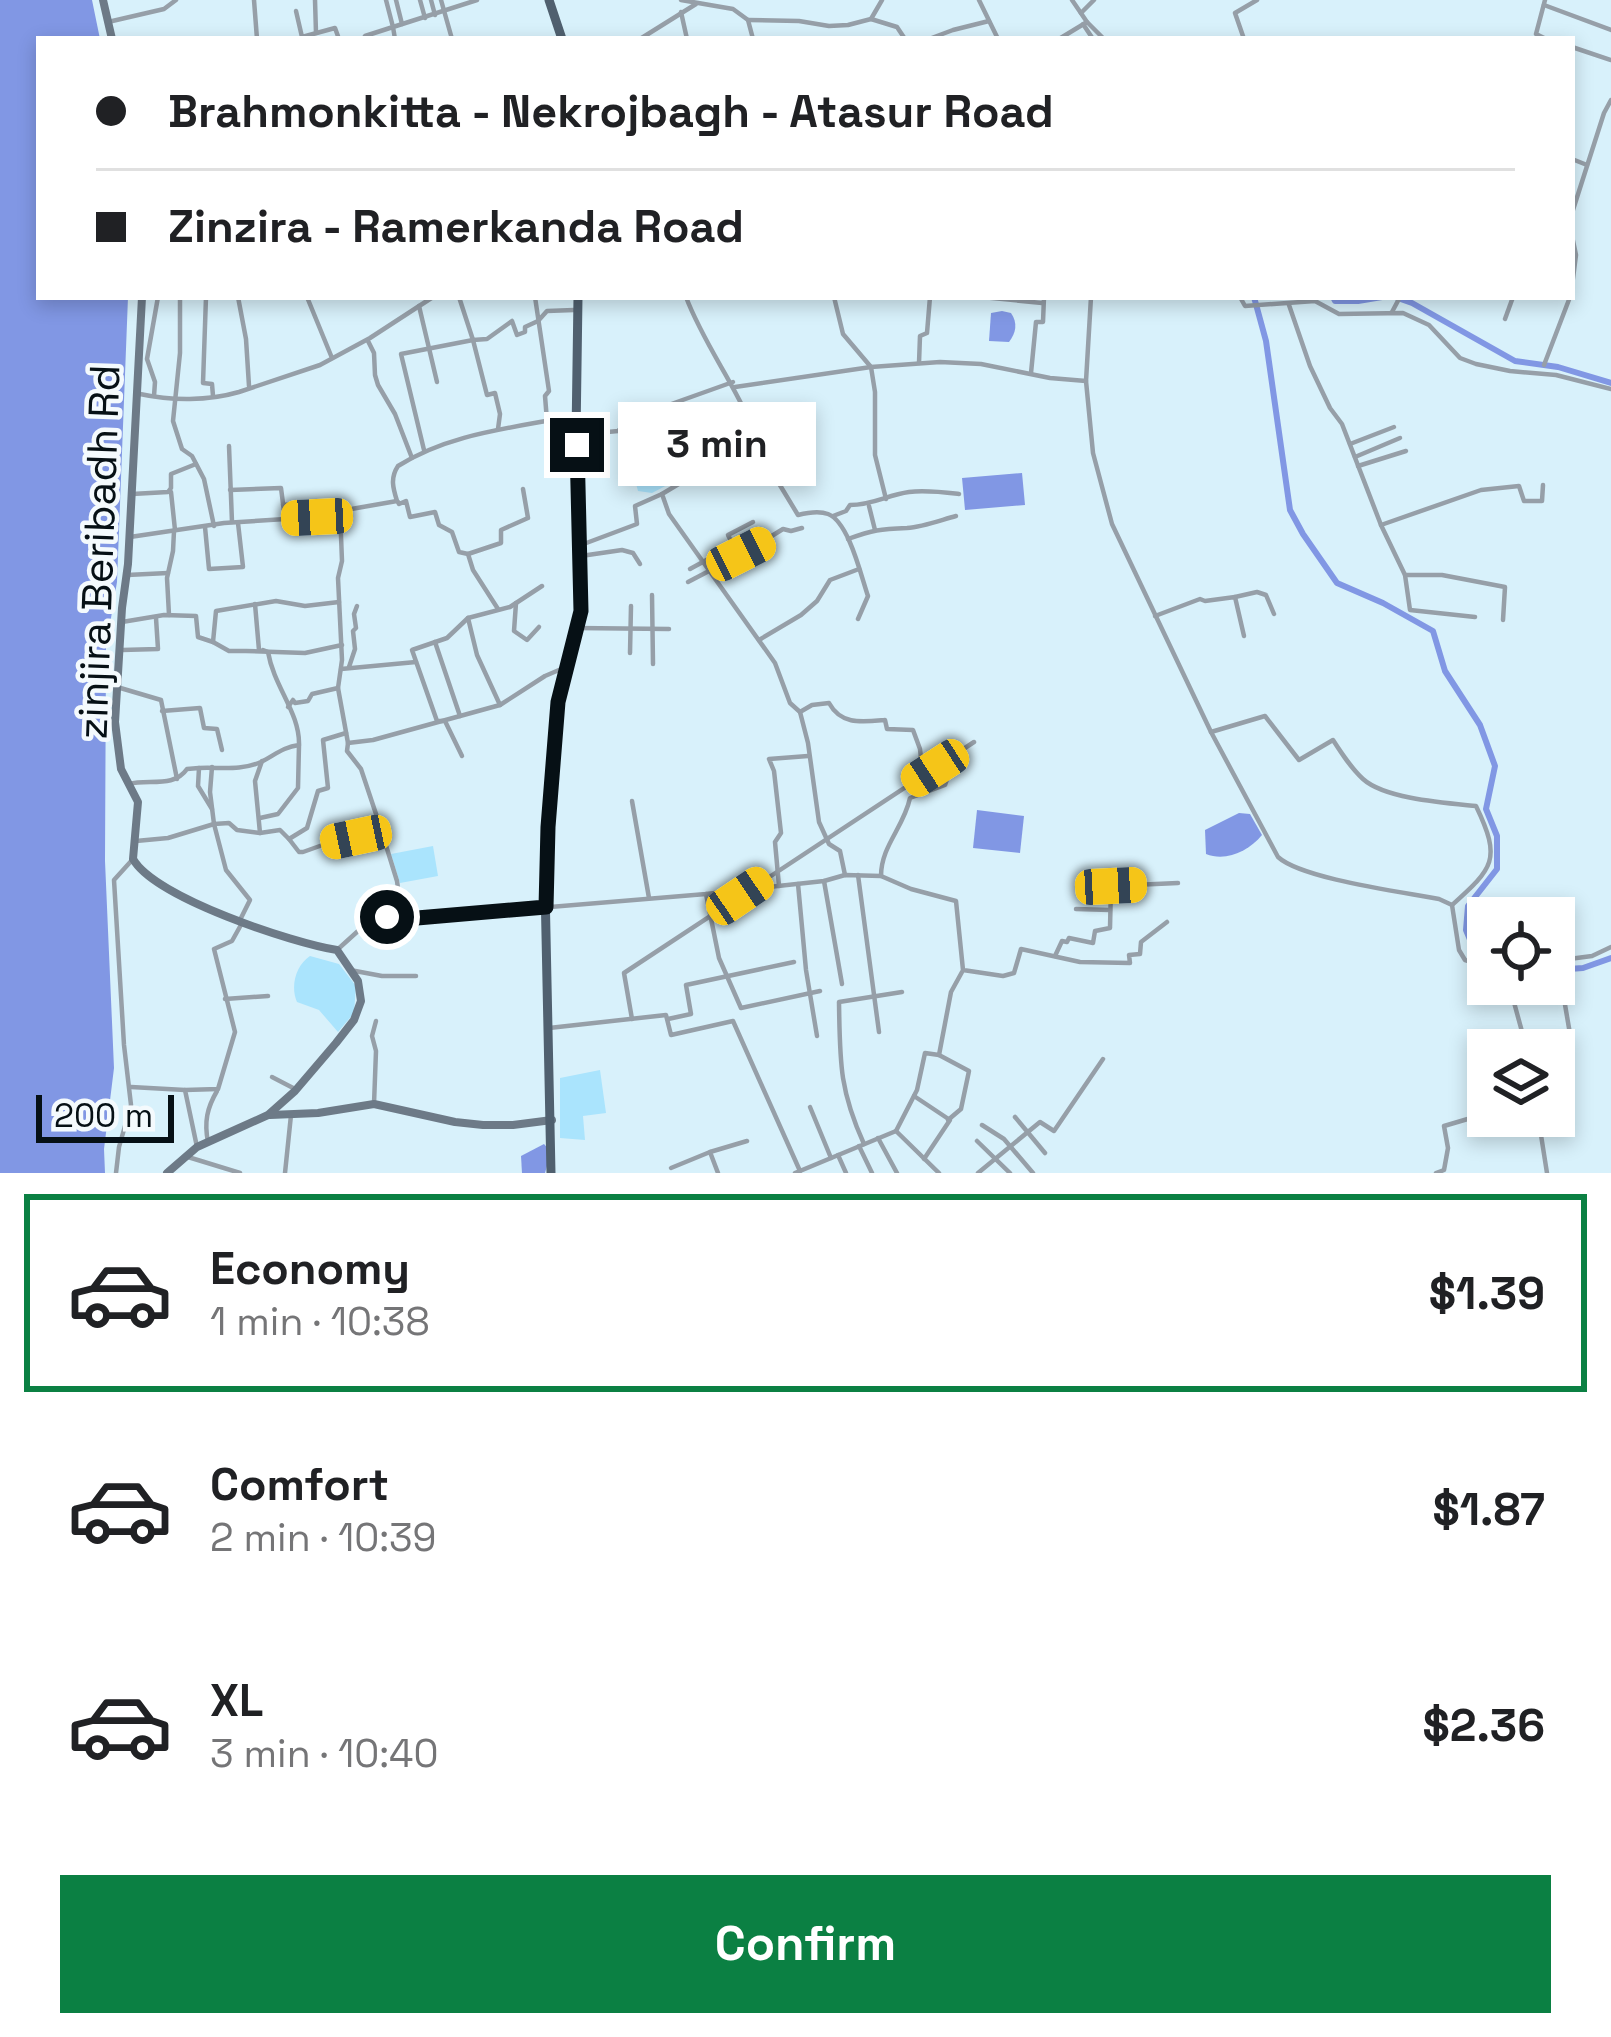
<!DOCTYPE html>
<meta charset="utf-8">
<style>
body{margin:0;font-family:"Space Grotesk",sans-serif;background:#f6f6f6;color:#202124;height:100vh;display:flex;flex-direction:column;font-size:45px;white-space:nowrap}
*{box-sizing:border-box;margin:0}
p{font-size:39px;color:#757577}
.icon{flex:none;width:66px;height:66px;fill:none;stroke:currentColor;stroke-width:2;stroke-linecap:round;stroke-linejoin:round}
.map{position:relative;height:1173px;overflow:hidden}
.sheet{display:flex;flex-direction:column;background:#fff;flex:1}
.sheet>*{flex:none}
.hud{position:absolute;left:36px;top:36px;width:1539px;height:264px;border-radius:0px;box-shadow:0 6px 18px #0003;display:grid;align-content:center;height:264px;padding:0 60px;background:#fff}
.controls{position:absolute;left:1467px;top:897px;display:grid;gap:24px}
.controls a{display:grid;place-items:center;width:108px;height:108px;border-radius:0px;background:#fff;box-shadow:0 6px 18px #0003;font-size:60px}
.scale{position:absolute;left:36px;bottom:30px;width:138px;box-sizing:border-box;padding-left:12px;border:6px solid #061015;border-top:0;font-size:33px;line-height:42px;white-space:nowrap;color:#061015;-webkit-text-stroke:9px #f4fafd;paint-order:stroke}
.end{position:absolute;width:54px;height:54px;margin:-27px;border:15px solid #061015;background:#fff;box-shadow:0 0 0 6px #fff}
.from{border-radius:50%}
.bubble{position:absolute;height:84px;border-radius:0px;background:#fff;box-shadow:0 6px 18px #0003;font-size:39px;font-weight:800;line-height:84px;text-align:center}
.car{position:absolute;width:36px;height:72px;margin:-36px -18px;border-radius:15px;box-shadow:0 0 9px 3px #0007;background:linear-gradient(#f5c518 24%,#345 0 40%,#f5c518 0 76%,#345 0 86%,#f5c518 0)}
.hud b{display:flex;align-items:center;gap:42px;height:114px;font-size:45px}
.hud b+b{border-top:3px solid #e0e0e0}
.hud i{width:30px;height:30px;background:#202124}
ul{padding:21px 0 0;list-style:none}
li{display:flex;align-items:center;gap:36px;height:198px;margin:0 24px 18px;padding:0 36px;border:6px solid transparent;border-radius:0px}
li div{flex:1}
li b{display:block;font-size:45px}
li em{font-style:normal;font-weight:800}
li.current{border-color:#0b8043}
li>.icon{width:108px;height:108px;stroke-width:1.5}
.cta{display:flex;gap:24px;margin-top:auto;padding:24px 60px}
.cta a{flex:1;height:138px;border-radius:0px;background:#0b8043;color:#fff;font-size:48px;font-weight:800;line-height:138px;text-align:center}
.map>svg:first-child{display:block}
.green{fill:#aae4fd}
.water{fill:#8197e4}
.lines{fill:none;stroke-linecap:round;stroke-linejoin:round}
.canal{stroke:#8197e4;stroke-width:6}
.street{stroke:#969fa8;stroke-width:4.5}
.secondary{stroke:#6d7a87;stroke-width:8}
.primary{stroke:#50606f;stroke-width:9}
.route{stroke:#061015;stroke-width:15}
.labels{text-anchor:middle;stroke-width:9;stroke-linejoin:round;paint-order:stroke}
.street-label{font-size:42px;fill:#061015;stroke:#f4fafd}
</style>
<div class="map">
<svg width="1611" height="1173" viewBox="0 0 1611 1173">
<rect width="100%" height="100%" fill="#d8f1fb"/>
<g class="green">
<path d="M 667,409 L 690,473 L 652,493 L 638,491 L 622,431 L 636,421 Z"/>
<path d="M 433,846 L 438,876 L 400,883 L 391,854 Z"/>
<path d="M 310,956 L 339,964 L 356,986 L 354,1013 L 338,1032 L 319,1010 L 297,1002 C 290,986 296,965 310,956 Z"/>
<path d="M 600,1070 L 606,1113 L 583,1116 L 585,1140 L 560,1138 L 560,1078 Z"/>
</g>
<g class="water">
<path d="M 0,0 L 92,0 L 100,39 L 39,39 L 39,297 L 128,297 L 117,582 L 106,648 L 105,861 L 114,1068 L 104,1149 L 105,1173 L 0,1173 Z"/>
<path d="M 1002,311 L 1011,313 C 1018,323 1016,333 1009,342 L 989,341 L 991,313 Z"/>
<path d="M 1022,473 L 1025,505 L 965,510 L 962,478 Z"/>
<path d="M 977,810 L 1024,816 L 1020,853 L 973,848 Z"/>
<path d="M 1239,813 L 1250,814 L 1262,835 C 1249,851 1226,862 1206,854 L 1205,830 Z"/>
<path d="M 544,1144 L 551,1152 L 545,1173 L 522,1173 L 521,1156 Z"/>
</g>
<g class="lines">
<g class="canal">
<path d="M 1254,297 L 1266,341 L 1290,510 L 1303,534 L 1337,583 L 1383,603 L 1433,631 L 1445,671 L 1480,725 L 1495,766 L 1486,809 L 1497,836 L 1497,869 L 1468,906 L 1466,930 L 1474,949 L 1488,956"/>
<path d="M 1333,297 L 1335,301 L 1358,301 L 1382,297"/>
<path d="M 1395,297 L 1412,303 L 1515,361 L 1558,367 L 1611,383"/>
<path d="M 1554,970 L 1583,968 L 1611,958"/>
</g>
<g class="street">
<path d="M 254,0 L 257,39"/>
<path d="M 315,0 L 316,33"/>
<path d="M 396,0 L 402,24"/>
<path d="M 420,0 L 425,18"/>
<path d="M 431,0 L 435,15"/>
<path d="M 441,0 L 452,39"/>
<path d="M 681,0 L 733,9 L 748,20 L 753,39"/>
<path d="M 979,0 L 998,39"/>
<path d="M 1072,0 L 1087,22"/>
<path d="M 1545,0 L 1536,34 L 1546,39"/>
<path d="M 1544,5 L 1611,30"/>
<path d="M 296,11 L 302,37 L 335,28 L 339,39"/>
<path d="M 681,12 L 687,39"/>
<path d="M 1081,13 L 1094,0"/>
<path d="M 871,19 L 882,0"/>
<path d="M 748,20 L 799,21 L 829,26 L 848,25 L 871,19 L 897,27 L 905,39"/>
<path d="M 108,22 L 164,9 L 176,0"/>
<path d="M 1083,24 L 1093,39"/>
<path d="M 367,39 L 365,36 L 393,27 L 386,0"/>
<path d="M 395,39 L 393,27 L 477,0"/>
<path d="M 640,39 L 696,4"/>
<path d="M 929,39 L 953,30 L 989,21"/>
<path d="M 1059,39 L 1087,22 L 1104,39"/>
<path d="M 1244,39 L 1235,13 L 1257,0"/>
<path d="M 1572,47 L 1611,60"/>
<path d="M 1572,159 L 1587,165"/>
<path d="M 1572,213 L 1604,113 L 1611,100"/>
<path d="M 1572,236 L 1576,255 L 1572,286"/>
<path d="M 180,297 L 180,353 L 173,421 L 182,449 L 192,456 L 204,479 L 214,526"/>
<path d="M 206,297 L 203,383 L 212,384 L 213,396"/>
<path d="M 238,297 L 246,339 L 249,386"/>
<path d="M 307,297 L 332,358"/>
<path d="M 459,297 L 473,340 L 487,339 L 512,321 L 517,335 L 525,332 L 525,327 L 538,321 L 547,311 L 574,310"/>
<path d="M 535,297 L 549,391 L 545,396 L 547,421"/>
<path d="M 686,297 C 703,342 732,380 751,424"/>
<path d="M 834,297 L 843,334 L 871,367 L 875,392 L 875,455 L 886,499"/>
<path d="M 982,297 L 1042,303"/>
<path d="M 1091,297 L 1086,381 L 1093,453 L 1112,524 L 1211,732 L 1278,857 C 1302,879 1403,892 1439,899 L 1452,905 L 1459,950 L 1465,960 L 1488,967"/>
<path d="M 1240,297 L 1245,306 L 1315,301 L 1339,314 L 1403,313 L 1429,325 L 1460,358 L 1476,364 L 1510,371 L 1556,375 L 1611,389"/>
<path d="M 1289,305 L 1310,366 L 1330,408 L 1342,424 L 1381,525 L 1405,575 L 1410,610 L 1475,617"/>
<path d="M 419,306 L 437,382"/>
<path d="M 1392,312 L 1400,297"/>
<path d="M 1505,319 L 1513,297"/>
<path d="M 368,341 L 374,353 L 375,375 L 378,385 L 395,414 L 412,458"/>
<path d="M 919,363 L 920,336 L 927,333 L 930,297"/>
<path d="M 1544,365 L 1570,297"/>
<path d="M 1031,373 L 1036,322 L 1043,322 L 1044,297"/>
<path d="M 735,387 L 871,367 L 940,362 L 981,364 L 1050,378 L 1086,381"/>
<path d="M 140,394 C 172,401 208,401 239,392 L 320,365 L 370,338 L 433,297"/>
<path d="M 154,396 L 155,382 L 147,359 L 158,297"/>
<path d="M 668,406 L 692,476 L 662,494 L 669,514 L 775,663 L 790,703 L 800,712 L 808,743 L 819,822 L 829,844 L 840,851 L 845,875"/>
<path d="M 576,435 L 618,431 L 628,422 L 649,412 L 733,382"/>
<path d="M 1350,444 L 1394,427"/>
<path d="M 229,446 L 232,522"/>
<path d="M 424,450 L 401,354 L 473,340 L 487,395 L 495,393 L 500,414 L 498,429"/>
<path d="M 741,451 L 748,468"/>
<path d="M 1355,457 L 1400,438"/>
<path d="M 1358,466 L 1406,451"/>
<path d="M 692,476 C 702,470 744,450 747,445 C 751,439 750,431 751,424 L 758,422 L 772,472 L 798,515 C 806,513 820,511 828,514 C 849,522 861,576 868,596 L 858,619"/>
<path d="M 230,490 L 281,488 L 285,519"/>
<path d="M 171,492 L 175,530"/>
<path d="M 132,494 L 168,492 L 171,488 L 171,474 L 196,464"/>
<path d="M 398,502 L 399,504 L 406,501 L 410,517 L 435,512 L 439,525 L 452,532 L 459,552 L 468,554 L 473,570 L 498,609"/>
<path d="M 283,505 L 320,502 L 322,513"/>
<path d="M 869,506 L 875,530"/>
<path d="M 340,511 L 397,501 C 393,488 390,478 398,466 C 452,432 516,428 577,415"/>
<path d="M 833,516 L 846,511 L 850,505 C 873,505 887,495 909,492 C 926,490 942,492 959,494"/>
<path d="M 1381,525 L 1481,490 L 1519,486 L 1524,501 L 1542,501 L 1543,485"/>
<path d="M 205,527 L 209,569 L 243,567 L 238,523"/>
<path d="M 130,537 L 224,523 L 317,517 L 340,511 L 342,561 L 338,578 L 342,660 L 338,688 L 348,743 L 373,740 L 500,705 L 545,676 L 566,667"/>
<path d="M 848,539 C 873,530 880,529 907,528 C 923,527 941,520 956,516"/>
<path d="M 581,545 L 637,524 L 635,506 L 662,494"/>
<path d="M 733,545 L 741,555 L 783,529 L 791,531 L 802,528"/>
<path d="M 733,545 L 728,535 L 753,522"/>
<path d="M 468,554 L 501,543 L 501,530 L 528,518 L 523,489"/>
<path d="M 581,556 L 622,550 L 633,553 L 640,564"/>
<path d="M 690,569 L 732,546"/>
<path d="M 127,575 L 168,573"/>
<path d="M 1405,575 L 1442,575 L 1505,587 L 1503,620"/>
<path d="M 688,582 L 709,571"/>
<path d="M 652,595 L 653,664"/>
<path d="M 1235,597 L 1257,592 L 1266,595 L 1274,614"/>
<path d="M 516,603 L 514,631 L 527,640 L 539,627"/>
<path d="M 255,604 L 259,650"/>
<path d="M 169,615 L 167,578 L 173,551 L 174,531"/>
<path d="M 1155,616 L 1200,599 L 1205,601 L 1235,597 L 1244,636"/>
<path d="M 122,622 L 164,615 L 196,616 L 198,637 L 213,642 L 216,611 L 276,601 L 305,606 L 339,602"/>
<path d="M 576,628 L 669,629"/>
<path d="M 759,640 L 801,615 L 817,601 L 830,580 L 859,569"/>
<path d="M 213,642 L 229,651 L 246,651 L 305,653 L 342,645"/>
<path d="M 435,642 L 460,716"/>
<path d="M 122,650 L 158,649 L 156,618"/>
<path d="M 630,653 L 631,606"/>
<path d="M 349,667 L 355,649 L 353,631 L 356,628 L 354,614 L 357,606"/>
<path d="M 341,669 L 416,662"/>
<path d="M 117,687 L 161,700 L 177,779"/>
<path d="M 500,705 L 477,655 L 468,618 L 510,607 L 542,586"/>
<path d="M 288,707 L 293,700 L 295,703 L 308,701 L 312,694 L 338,688"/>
<path d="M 162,711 L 200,708 L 204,728 L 217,729 L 222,750"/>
<path d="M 800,712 L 812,705 L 829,703 C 841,725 861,722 885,720 L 887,729 L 913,730 L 920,749 L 923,777 L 947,779 L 945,785 L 910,798 C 904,827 881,846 881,876"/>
<path d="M 1211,732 L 1265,716 L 1299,760 L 1333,740 C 1342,754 1351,768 1363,779 C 1385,799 1446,803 1476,806 C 1502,860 1493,868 1452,905"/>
<path d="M 346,733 L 323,740 L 328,788 L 318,791 L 307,828 L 289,839 L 299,852 L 303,852 L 331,842 L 380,831"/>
<path d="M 348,743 L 347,751 L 361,769 L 379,823 L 397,881 L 402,918"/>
<path d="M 462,756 L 445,721 L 437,721 L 412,650 L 447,638 L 468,618"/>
<path d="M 262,761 L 255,781 L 260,833 L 280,830 L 289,839"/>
<path d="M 212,767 L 210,792 L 214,824 L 229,823 L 237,830 L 260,833"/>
<path d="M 199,768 C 220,767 241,771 261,762 C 275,755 283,747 299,745 C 300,713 274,687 268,652 L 263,650"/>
<path d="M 129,784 C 149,779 174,788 187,769 L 199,768 L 198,786 L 212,809"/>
<path d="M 632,801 L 649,898"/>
<path d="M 260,818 L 278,814 L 298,788 L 299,745"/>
<path d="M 136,841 L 168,838 L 214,824 L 226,870 L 250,900 L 239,922"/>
<path d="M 858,875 L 879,1032"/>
<path d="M 824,881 L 842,984"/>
<path d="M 798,884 L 806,970 L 817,1036"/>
<path d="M 779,886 L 775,842 L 781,833 L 774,771 L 769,759 L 808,756"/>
<path d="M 706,894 L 719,958 L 741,1008 L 820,991"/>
<path d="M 1076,909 L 1110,910"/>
<path d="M 337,950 L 368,922 L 387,917 L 417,918 L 706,894 L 824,881 L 845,875 L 881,876 L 911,889 L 956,901 L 963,970 L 1003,976 L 1014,973 L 1021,949 L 1080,962 L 1130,963 L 1129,955 L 1140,954 L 1141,942 L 1167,922"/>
<path d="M 1055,956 L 1062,941 L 1067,942 L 1069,938 L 1093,943 L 1095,931 L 1110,928 L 1111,886 L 1178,883"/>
<path d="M 1554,961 L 1592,956 L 1611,947"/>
<path d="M 350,970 L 382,976 L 416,976"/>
<path d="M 1506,984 L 1512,995 L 1527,1050"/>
<path d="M 1512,995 L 1533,987 L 1562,987 L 1570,1034"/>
<path d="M 225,999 L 268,996"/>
<path d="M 632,1019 L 624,973 L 974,742"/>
<path d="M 668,1019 L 691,1014 L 686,985 L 794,962"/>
<path d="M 549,1028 L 666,1015 L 671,1035 L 733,1021 L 800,1171"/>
<path d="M 939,1055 L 969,1071 L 961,1109 L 948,1120"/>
<path d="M 272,1077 L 297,1090"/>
<path d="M 131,1087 L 185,1090"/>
<path d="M 914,1096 L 950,1120 L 924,1159"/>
<path d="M 374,1104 L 376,1051 L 372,1036 L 376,1021"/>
<path d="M 810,1107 L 831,1158"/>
<path d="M 1538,1116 L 1547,1173"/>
<path d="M 1015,1117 L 1045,1153"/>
<path d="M 982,1125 L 1004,1139 L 1033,1173"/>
<path d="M 896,1131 L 917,1090 L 925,1053 L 939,1055 L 951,992 L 962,972"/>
<path d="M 878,1138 L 897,1173"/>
<path d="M 977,1141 L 1010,1173"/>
<path d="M 208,1142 C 204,1122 207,1108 217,1091"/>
<path d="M 864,1144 C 839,1089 840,1061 839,1002 L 902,992"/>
<path d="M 859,1146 L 872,1173"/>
<path d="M 197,1147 L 185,1090 L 218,1089 L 235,1032 L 214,949 L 232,941 L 242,923"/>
<path d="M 838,1155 L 846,1173"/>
<path d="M 188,1157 L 240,1173"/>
<path d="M 671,1168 L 710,1152"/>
<path d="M 116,1173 L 119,1147 L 131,1105 L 124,1045 L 114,880 L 133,859"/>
<path d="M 285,1173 L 291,1115"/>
<path d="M 718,1173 L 710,1152 L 747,1141"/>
<path d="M 795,1173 L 896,1131 L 939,1173"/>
<path d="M 978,1173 L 1040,1122 L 1054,1131 L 1103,1059"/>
<path d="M 1436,1173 L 1444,1170 L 1448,1148 L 1444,1126 L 1488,1113"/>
</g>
<g class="secondary">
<path d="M 103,0 L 112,39"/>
<path d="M 142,297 L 128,564 L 122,608 L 115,722 L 121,769 L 138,802 L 133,859 C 155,898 293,943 337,950 L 358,981 L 361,1001 L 354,1020 L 336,1043 L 295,1091 L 268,1115 L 197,1147 L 167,1173"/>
<path d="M 270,1115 L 318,1113 L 374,1104 L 455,1122 L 483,1125 L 513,1125 L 552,1120"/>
</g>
<g class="primary">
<path d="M 549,0 L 562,39"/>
<path d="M 551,1173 L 545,887 L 558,702 L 581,611 L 576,435 L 578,297"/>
</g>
</g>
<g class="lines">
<path class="route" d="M 387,917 L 417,918 L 546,907 L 548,827 L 558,702 L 581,611 L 577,445"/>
</g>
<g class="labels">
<g class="street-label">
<text transform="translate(98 552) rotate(-88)" y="15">zinjira Beribadh Rd</text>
</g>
</g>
</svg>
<div class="controls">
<a><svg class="icon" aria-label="locate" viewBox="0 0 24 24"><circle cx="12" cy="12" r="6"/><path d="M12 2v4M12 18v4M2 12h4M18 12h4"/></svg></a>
<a><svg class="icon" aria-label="layers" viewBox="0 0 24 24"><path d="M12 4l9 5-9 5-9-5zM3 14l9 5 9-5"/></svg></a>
</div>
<div class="scale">200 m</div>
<i class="end from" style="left:387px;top:917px"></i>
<i class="end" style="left:577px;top:445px"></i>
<div class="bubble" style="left:618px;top:402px;width:198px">3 min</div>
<i class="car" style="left:317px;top:517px;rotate:267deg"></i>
<i class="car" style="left:741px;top:554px;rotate:63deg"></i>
<i class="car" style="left:935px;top:768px;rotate:237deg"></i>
<i class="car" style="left:356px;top:837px;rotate:258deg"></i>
<i class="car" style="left:1111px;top:886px;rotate:87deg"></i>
<i class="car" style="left:740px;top:896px;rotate:56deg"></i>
<div class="hud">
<b><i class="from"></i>Brahmonkitta - Nekrojbagh - Atasur Road</b>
<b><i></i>Zinzira - Ramerkanda Road</b>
</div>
</div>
<section class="sheet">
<ul>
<li class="current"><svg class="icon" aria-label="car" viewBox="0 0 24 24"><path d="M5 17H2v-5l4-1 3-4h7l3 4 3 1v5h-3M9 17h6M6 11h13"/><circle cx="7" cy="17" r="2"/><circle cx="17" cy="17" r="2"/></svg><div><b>Economy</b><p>1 min · 10:38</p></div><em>$1.39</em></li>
<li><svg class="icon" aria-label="car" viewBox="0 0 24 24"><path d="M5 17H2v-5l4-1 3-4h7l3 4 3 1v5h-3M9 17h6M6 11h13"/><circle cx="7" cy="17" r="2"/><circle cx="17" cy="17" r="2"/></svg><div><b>Comfort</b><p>2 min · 10:39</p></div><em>$1.87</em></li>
<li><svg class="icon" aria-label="car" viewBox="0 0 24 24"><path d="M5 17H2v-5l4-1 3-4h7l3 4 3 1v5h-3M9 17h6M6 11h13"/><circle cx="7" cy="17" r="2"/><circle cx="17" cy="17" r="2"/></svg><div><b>XL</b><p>3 min · 10:40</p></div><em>$2.36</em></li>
</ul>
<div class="cta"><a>Confirm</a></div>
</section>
